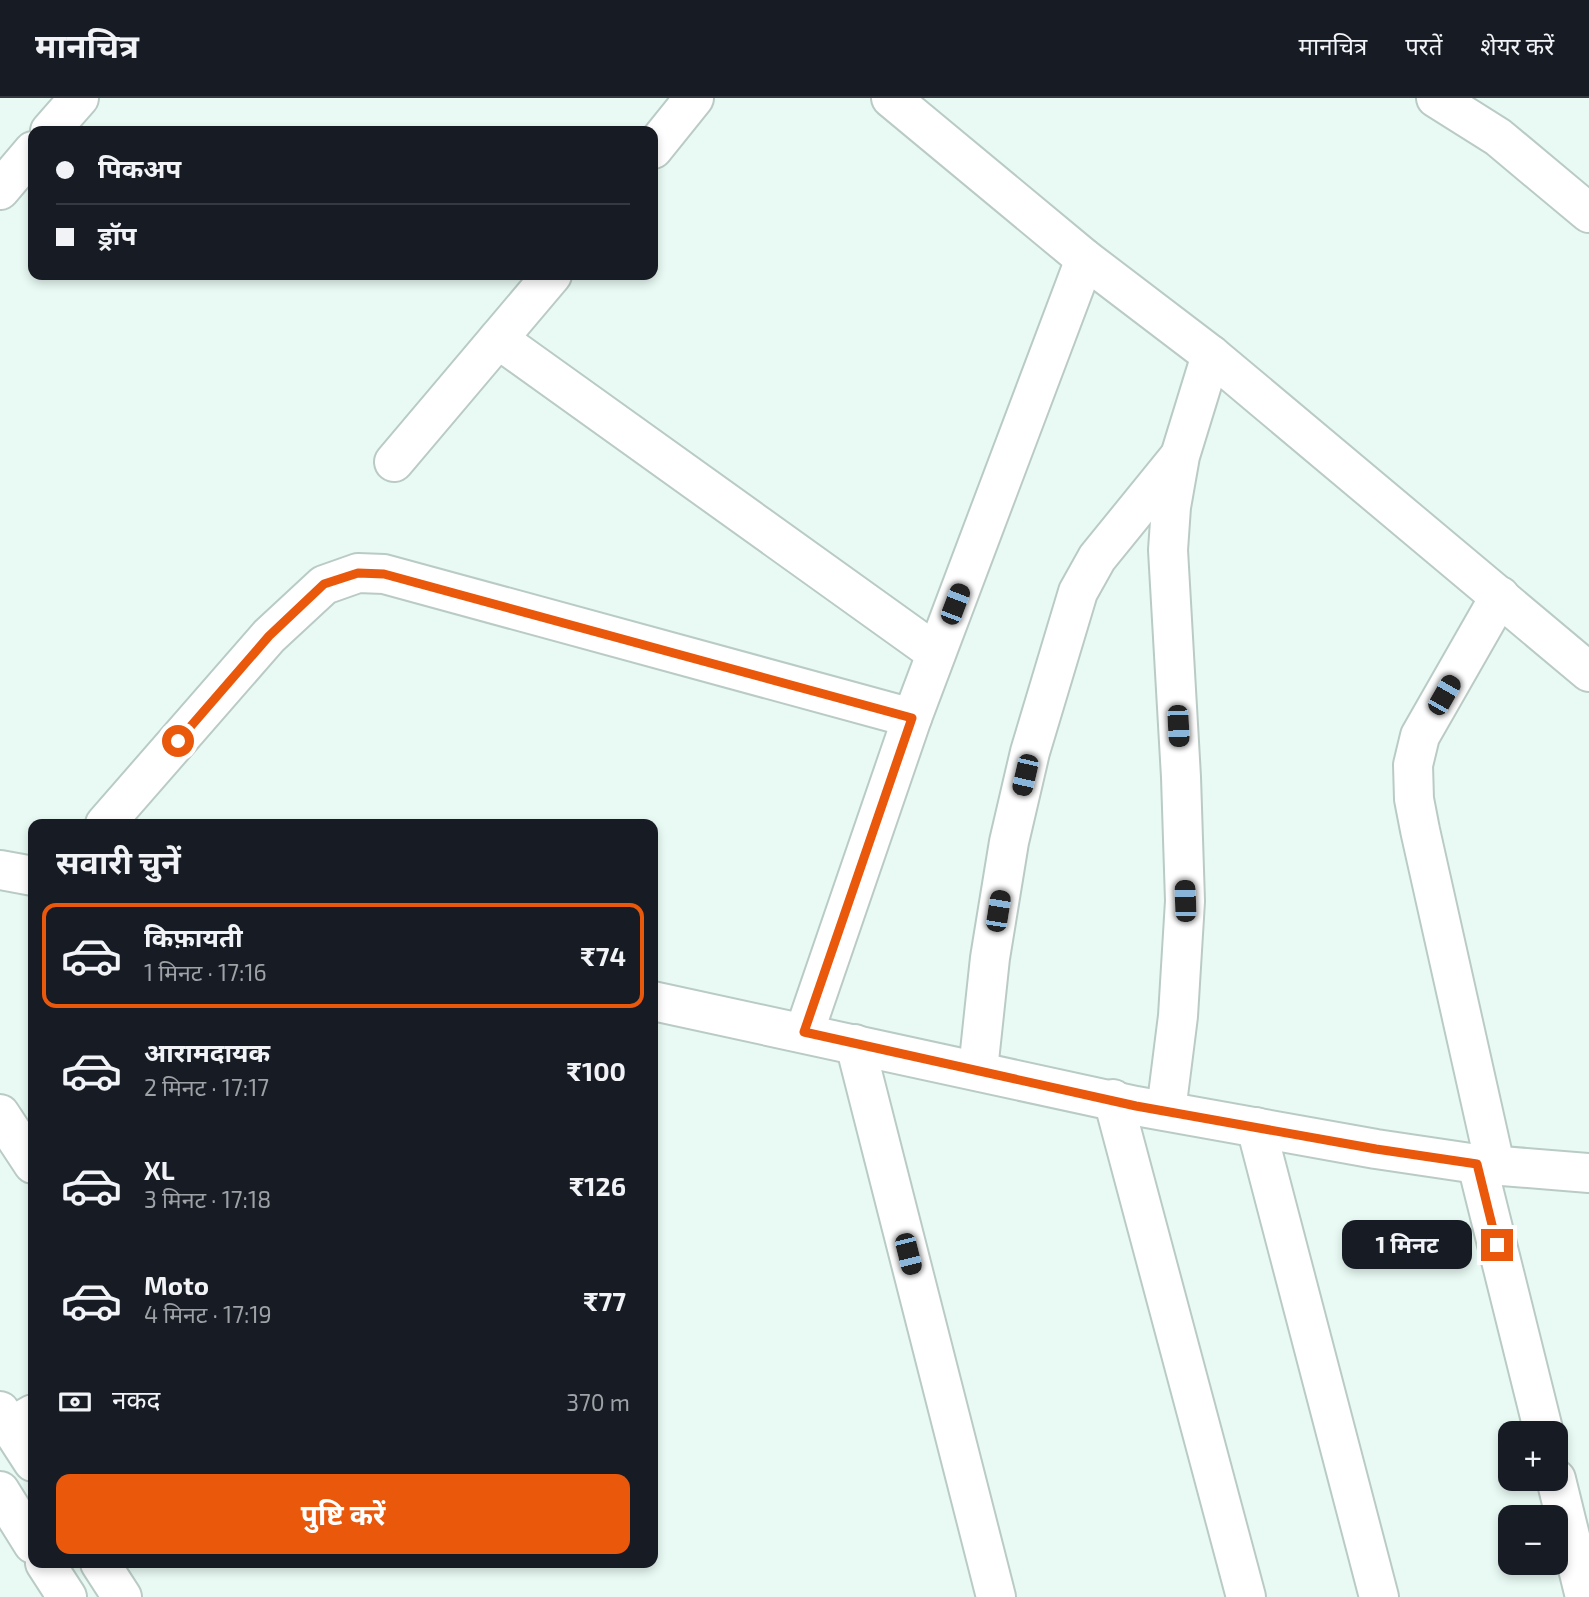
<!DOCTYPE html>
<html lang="hi">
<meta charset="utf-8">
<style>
body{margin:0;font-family:"Exo 2","Noto Sans Devanagari",sans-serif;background:#242831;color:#f1f3f6;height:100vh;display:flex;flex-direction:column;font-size:26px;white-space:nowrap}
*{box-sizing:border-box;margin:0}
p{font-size:23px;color:#9ea1a6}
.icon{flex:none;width:38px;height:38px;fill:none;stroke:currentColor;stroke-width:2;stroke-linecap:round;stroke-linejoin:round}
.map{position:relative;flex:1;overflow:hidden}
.panel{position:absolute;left:28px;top:721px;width:630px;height:749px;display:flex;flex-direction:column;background:#171b24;border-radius:14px;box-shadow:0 4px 10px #0003}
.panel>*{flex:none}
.banner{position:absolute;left:28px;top:28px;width:630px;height:154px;border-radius:14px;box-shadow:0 4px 10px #0003;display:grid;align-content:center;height:154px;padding:0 28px;background:#171b24}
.tools{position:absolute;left:1498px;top:1323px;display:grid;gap:14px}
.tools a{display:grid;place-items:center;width:70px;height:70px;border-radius:14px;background:#171b24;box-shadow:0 4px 10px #0003;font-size:35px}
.end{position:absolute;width:32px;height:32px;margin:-16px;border:9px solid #ea580c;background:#fff;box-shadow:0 0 0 4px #fff}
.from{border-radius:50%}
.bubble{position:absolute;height:49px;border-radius:14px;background:#171b24;box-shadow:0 4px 10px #0003;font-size:23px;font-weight:700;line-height:49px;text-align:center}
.car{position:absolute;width:21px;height:42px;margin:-21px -10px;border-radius:9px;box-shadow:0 0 5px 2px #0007;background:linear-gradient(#222 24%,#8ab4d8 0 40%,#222 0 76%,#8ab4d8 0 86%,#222 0)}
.banner b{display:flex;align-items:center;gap:24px;height:66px;font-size:26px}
.banner b+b{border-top:2px solid #363941}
.banner i{width:18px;height:18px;background:#f1f3f6}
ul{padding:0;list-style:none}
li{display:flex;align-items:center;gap:21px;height:105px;margin:0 14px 10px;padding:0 14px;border:4px solid transparent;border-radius:14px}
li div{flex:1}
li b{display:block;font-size:26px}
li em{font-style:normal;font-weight:700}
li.current{border-color:#ea580c}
li>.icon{width:63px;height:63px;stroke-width:1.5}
h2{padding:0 28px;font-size:32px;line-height:84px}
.pay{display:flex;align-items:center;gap:18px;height:77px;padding:0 28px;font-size:26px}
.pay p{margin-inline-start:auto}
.cta{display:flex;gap:14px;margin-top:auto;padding:14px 28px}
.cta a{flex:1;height:80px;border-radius:14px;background:#ea580c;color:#fff;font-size:28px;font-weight:700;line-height:80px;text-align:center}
header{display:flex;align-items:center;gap:42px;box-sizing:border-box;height:98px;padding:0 35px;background:#171b24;border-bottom:2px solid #363941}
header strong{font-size:33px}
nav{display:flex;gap:38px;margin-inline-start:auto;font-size:24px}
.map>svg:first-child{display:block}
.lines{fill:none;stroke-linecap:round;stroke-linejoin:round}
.minor-casing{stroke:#bacbc5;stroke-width:42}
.secondary-casing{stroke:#bacbc5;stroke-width:42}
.minor{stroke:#fff;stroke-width:38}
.secondary{stroke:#fff;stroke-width:38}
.route{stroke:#ea580c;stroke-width:9}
</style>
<header>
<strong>मानचित्र</strong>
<nav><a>मानचित्र</a><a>परतें</a><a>शेयर करें</a></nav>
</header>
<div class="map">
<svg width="1589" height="1499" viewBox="0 0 1589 1499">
<rect width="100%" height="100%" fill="#e9faf4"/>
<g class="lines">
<g class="minor-casing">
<g id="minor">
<path d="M 891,0 L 1085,161 L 1211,257 L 1589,574"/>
<path d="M 1436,0 L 1498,39 L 1589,115"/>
<path d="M 50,33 L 79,0"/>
<path d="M 653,51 L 694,0"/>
<path d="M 0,92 L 33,53"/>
<path d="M 498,241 L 936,555"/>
<path d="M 394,364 L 552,177"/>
<path d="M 105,726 L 269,538 L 324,487 L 358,475 L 384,476 L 912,620"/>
<path d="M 0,772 L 33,778"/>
<path d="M 653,903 L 1136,1008 L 1376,1051 L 1477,1066 L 1589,1075"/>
<path d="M 804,935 L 912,620 L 1085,161"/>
<path d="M 855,946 L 996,1499"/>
<path d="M 978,972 L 990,860 L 1009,744 L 1030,654 L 1078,494 L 1097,460 L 1179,359"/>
<path d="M 1113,1001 L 1246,1499"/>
<path d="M 1166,1013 L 1178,918 L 1185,803 L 1181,679 L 1168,452 L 1171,409 L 1180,358 L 1211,257"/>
<path d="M 0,1016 L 33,1066"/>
<path d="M 1256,1029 L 1379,1499"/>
<path d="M 1477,1066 L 1544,1335"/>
<path d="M 1495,1067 L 1420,732 L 1414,701 L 1413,667 L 1420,638 L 1500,498"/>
<path d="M 10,1329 L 33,1316"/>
<path d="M 1556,1381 L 1585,1499"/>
</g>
</g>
<g class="secondary-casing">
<g id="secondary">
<path d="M 0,1313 L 33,1364"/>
<path d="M 0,1393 L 33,1446"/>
<path d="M 45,1465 L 67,1499"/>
<path d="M 100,1465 L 122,1499"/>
</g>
</g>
<use href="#minor" class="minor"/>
<use href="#secondary" class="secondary"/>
</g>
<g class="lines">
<path class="route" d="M 178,643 L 269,538 L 324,486 L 358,475 L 384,476 L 912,620 L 804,934 L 1136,1008 L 1376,1051 L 1477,1066 L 1497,1147"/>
</g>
</svg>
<div class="tools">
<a>+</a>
<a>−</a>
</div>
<i class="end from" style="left:178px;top:643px"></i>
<i class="end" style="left:1497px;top:1147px"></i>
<div class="bubble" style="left:1342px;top:1122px;width:130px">1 मिनट</div>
<i class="car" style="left:955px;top:506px;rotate:21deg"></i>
<i class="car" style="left:1444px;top:597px;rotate:30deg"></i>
<i class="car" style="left:1178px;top:628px;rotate:177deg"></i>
<i class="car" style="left:1025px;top:677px;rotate:193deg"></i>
<i class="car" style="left:1185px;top:803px;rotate:358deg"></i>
<i class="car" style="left:998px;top:813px;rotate:9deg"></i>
<i class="car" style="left:908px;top:1156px;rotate:166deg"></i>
<div class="banner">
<b><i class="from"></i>पिकअप</b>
<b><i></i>ड्रॉप</b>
</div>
<section class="panel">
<h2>सवारी चुनें</h2>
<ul>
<li class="current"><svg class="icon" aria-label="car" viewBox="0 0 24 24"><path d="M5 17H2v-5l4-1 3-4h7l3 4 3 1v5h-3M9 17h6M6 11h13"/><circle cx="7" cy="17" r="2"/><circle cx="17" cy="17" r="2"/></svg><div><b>किफ़ायती</b><p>1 मिनट · 17:16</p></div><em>₹74</em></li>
<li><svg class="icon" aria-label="car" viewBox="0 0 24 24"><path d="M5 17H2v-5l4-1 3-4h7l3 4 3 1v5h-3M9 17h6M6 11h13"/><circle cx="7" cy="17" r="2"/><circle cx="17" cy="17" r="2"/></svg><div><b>आरामदायक</b><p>2 मिनट · 17:17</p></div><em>₹100</em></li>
<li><svg class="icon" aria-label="car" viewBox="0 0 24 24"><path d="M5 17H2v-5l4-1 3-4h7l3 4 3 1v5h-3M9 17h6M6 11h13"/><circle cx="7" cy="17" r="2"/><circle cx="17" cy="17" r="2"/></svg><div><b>XL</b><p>3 मिनट · 17:18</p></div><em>₹126</em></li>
<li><svg class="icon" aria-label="car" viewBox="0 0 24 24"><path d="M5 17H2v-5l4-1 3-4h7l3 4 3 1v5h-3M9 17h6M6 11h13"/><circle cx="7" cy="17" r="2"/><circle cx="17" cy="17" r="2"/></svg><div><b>Moto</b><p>4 मिनट · 17:19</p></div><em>₹77</em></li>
</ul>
<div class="pay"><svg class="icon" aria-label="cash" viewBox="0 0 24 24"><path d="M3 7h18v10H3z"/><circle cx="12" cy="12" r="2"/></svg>नकद<p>370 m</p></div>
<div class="cta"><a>पुष्टि करें</a></div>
</section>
</div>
